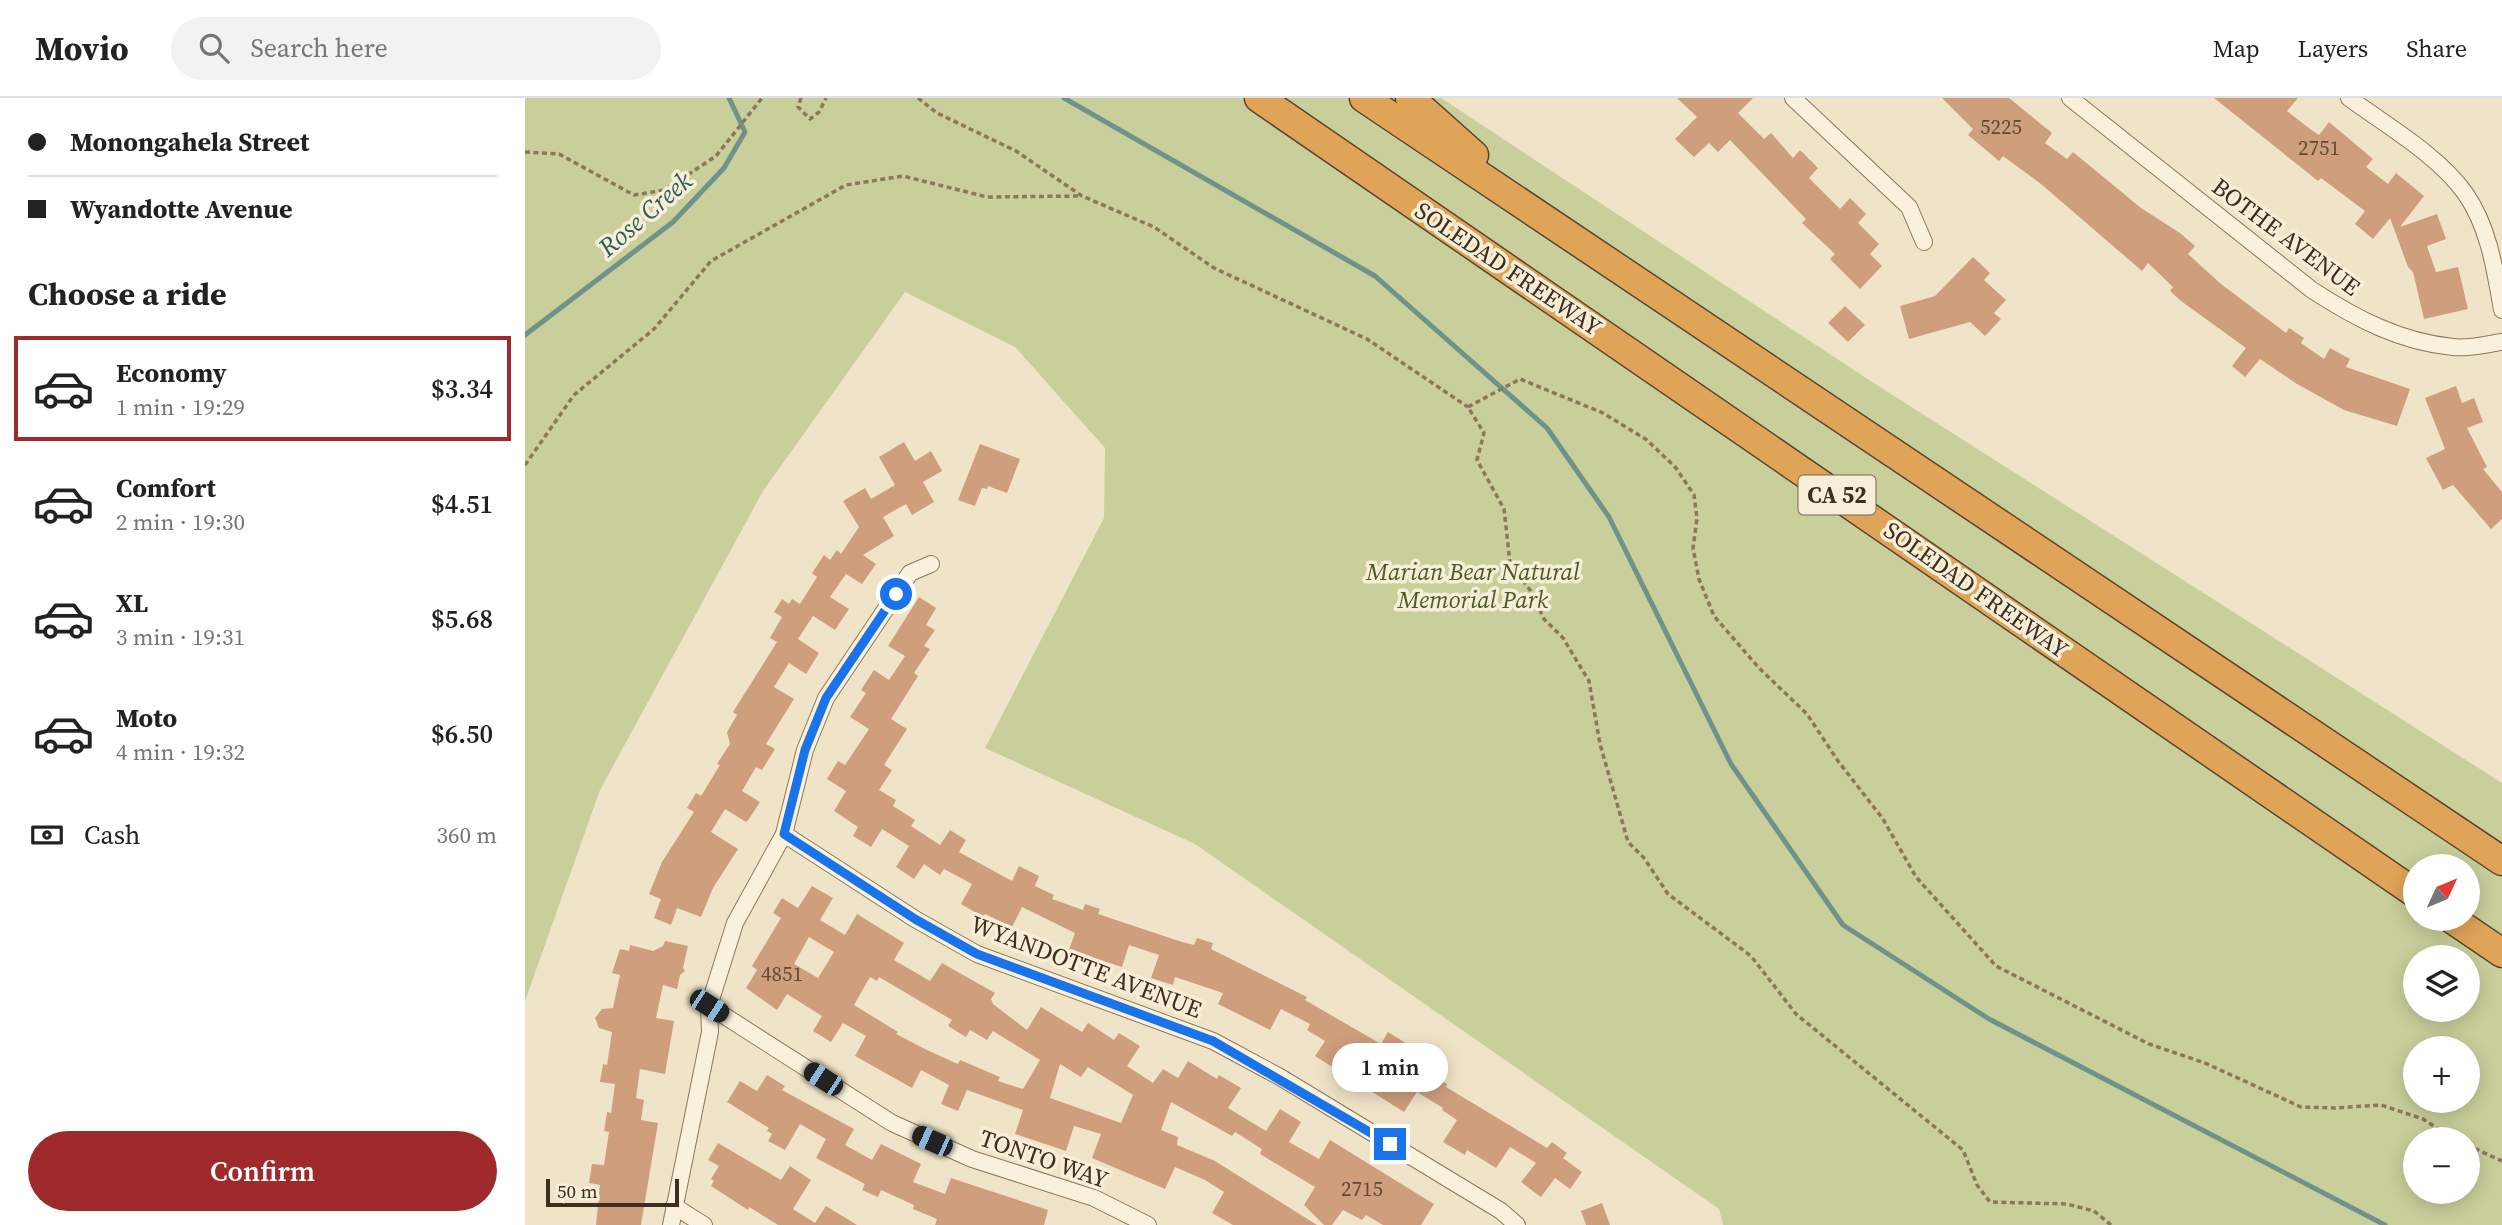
<!DOCTYPE html>
<meta charset="utf-8">
<style>
body{margin:0;font-family:"Source Serif 4",serif;background:#f2f2f2;color:#222;height:100vh;display:flex;flex-direction:column;font-size:26px;white-space:nowrap}
*{box-sizing:border-box;margin:0}
p{font-size:23px;color:#767676}
.icon{flex:none;width:38px;height:38px;fill:none;stroke:currentColor;stroke-width:2;stroke-linecap:round;stroke-linejoin:round}
.map{position:relative;flex:1;overflow:hidden}
.side{display:flex;flex-direction:column;background:#fff;width:525px}
.side>*{flex:none}
.banner{display:grid;align-content:center;height:154px;padding:0 28px;background:#fff}
.needle{width:46px;rotate:46deg}
.controls{position:absolute;left:1878px;top:756px;display:grid;gap:14px}
.controls a{display:grid;place-items:center;width:77px;height:77px;border-radius:50%;background:#fff;box-shadow:0 4px 18px #0003;font-size:35px}
.scale{position:absolute;left:21px;bottom:18px;width:133px;box-sizing:border-box;padding-left:7px;border:4px solid #3d2e20;border-top:0;font-size:19px;line-height:24px;white-space:nowrap;color:#3d2e20;-webkit-text-stroke:5px #f7eed8;paint-order:stroke}
.end{position:absolute;width:32px;height:32px;margin:-16px;border:9px solid #1a73e8;background:#fff;box-shadow:0 0 0 4px #fff}
.from{border-radius:50%}
.bubble{position:absolute;height:49px;border-radius:24px;background:#fff;box-shadow:0 4px 18px #0003;font-size:23px;font-weight:600;line-height:49px;text-align:center}
.car{position:absolute;width:21px;height:42px;margin:-21px -10px;border-radius:9px;box-shadow:0 0 5px 2px #0007;background:linear-gradient(#222 24%,#8ab4d8 0 40%,#222 0 76%,#8ab4d8 0 86%,#222 0)}
.banner b{display:flex;align-items:center;gap:24px;height:66px;font-size:26px}
.banner b+b{border-top:2px solid #e0e0e0}
.banner i{width:18px;height:18px;background:#222}
ul{padding:0;list-style:none}
li{display:flex;align-items:center;gap:21px;height:105px;margin:0 14px 10px;padding:0 14px;border:4px solid transparent;border-radius:0px}
li div{flex:1}
li b{display:block;font-size:26px}
li em{font-style:normal;font-weight:600}
li.selected{border-color:#9e2a2b}
li>.icon{width:63px;height:63px;stroke-width:1.5}
h2{padding:0 28px;font-size:32px;line-height:84px}
.pay{display:flex;align-items:center;gap:18px;height:77px;padding:0 28px;font-size:26px}
.pay p{margin-inline-start:auto}
.action{display:flex;gap:14px;margin-top:auto;padding:14px 28px}
.action a{flex:1;height:80px;border-radius:42px;background:#9e2a2b;color:#fff;font-size:28px;font-weight:600;line-height:80px;text-align:center}
header{display:flex;align-items:center;gap:42px;box-sizing:border-box;height:98px;padding:0 35px;background:#fff;border-bottom:2px solid #e0e0e0}
header strong{font-size:33px}
nav{display:flex;gap:38px;margin-inline-start:auto;font-size:24px}
.search{width:490px;height:63px;background:#f2f2f2;display:flex;align-items:center;gap:18px;box-sizing:border-box;padding:0 24px;border-radius:38px;color:#767676;font-size:26px}
main{display:flex;flex:1;min-height:0}
.map>svg:first-child{display:block}
.green{fill:#c9cf9b;fill-rule:evenodd}
.lines{fill:none;stroke-linecap:round;stroke-linejoin:round}
.stream{stroke:#6f938a;stroke-width:5}
.building{fill:#cf9f7d;fill-rule:evenodd}
.minor-casing{stroke:#8d765c;stroke-width:18}
.motorway-casing{stroke:#5b4430;stroke-width:31}
.path{stroke:#8d765c;stroke-width:3.5;stroke-dasharray:5 3.5;stroke-linecap:butt}
.minor{stroke:#faf1dc;stroke-width:16}
.motorway{stroke:#e0a458;stroke-width:28}
.route{stroke:#1a73e8;stroke-width:9}
.labels{text-anchor:middle;stroke-width:7;stroke-linejoin:round;paint-order:stroke}
.number-label{font-size:21px;fill:#624a37}
.shield{fill:#f7eed8;stroke:#756857;stroke-width:2}
.shield-label{font-size:23px;font-weight:bold;fill:#3d2e20}
.street-label{font-size:24px;fill:#3d2e20;stroke:#f7eed8}
.park-label{font-size:24px;font-style:italic;fill:#4d5a26;stroke:#f7eed8}
.water-label{font-size:26px;font-style:italic;fill:#2f5d5a;stroke:#f7eed8}
</style>
<header>
<strong>Movio</strong>
<div class="search"><svg class="icon" aria-label="search" viewBox="0 0 24 24"><circle cx="10" cy="10" r="6"/><path d="M15 15l6 6"/></svg>Search here</div>
<nav><a>Map</a><a>Layers</a><a>Share</a></nav>
</header>
<main>
<section class="side">
<div class="banner">
<b><i class="from"></i>Monongahela Street</b>
<b><i></i>Wyandotte Avenue</b>
</div>
<h2>Choose a ride</h2>
<ul>
<li class="selected"><svg class="icon" aria-label="car" viewBox="0 0 24 24"><path d="M5 17H2v-5l4-1 3-4h7l3 4 3 1v5h-3M9 17h6M6 11h13"/><circle cx="7" cy="17" r="2"/><circle cx="17" cy="17" r="2"/></svg><div><b>Economy</b><p>1 min · 19:29</p></div><em>$3.34</em></li>
<li><svg class="icon" aria-label="car" viewBox="0 0 24 24"><path d="M5 17H2v-5l4-1 3-4h7l3 4 3 1v5h-3M9 17h6M6 11h13"/><circle cx="7" cy="17" r="2"/><circle cx="17" cy="17" r="2"/></svg><div><b>Comfort</b><p>2 min · 19:30</p></div><em>$4.51</em></li>
<li><svg class="icon" aria-label="car" viewBox="0 0 24 24"><path d="M5 17H2v-5l4-1 3-4h7l3 4 3 1v5h-3M9 17h6M6 11h13"/><circle cx="7" cy="17" r="2"/><circle cx="17" cy="17" r="2"/></svg><div><b>XL</b><p>3 min · 19:31</p></div><em>$5.68</em></li>
<li><svg class="icon" aria-label="car" viewBox="0 0 24 24"><path d="M5 17H2v-5l4-1 3-4h7l3 4 3 1v5h-3M9 17h6M6 11h13"/><circle cx="7" cy="17" r="2"/><circle cx="17" cy="17" r="2"/></svg><div><b>Moto</b><p>4 min · 19:32</p></div><em>$6.50</em></li>
</ul>
<div class="pay"><svg class="icon" aria-label="cash" viewBox="0 0 24 24"><path d="M3 7h18v10H3z"/><circle cx="12" cy="12" r="2"/></svg>Cash<p>360 m</p></div>
<div class="action"><a>Confirm</a></div>
</section>
<div class="map">
<svg width="1977" height="1127" viewBox="0 0 1977 1127">
<rect width="100%" height="100%" fill="#f0e4c8"/>
<path class="green" d="M 0,0 L 916,0 L 1344,282 L 1977,685 L 1977,1127 L 1198,1127 L 1194,1111 L 670,746 L 460,650 L 579,420 L 580,350 L 490,249 L 380,194 L 238,393 L 75,692 L 0,903 ZM 1890,768 L 1942,768 L 1942,821 L 1890,821 ZM 1890,859 L 1942,859 L 1942,912 L 1890,912 ZM 1890,950 L 1942,950 L 1942,1003 L 1890,1003 ZM 1890,1041 L 1942,1041 L 1942,1094 L 1890,1094 Z"/>
<g class="lines">
<g class="stream">
<path d="M 539,0 L 850,178 L 1022,330 L 1084,419 L 1206,666 L 1318,827 L 1464,921 L 1860,1127"/>
<path d="M 0,237 L 148,124 L 199,70 L 220,34 L 204,0"/>
</g>
</g>
<g class="building">
<path d="M 1152,0 L 1228,0 L 1213,15 L 1239,41 L 1246,35 L 1268,60 L 1275,52 L 1293,70 L 1284,80 L 1315,111 L 1325,100 L 1341,116 L 1333,125 L 1354,146 L 1345,156 L 1357,168 L 1335,191 L 1305,161 L 1310,156 L 1277,125 L 1281,121 L 1205,42 L 1193,54 L 1184,45 L 1169,59 L 1150,41 L 1172,19 Z"/>
<path d="M 1417,0 L 1484,0 L 1527,35 L 1520,45 L 1542,61 L 1548,54 L 1616,110 L 1655,135 L 1670,148 L 1663,156 L 1696,186 L 1761,235 L 1764,230 L 1779,240 L 1776,245 L 1799,261 L 1805,250 L 1825,261 L 1821,269 L 1885,291 L 1872,328 L 1819,312 L 1772,286 L 1735,261 L 1720,279 L 1707,268 L 1721,250 L 1656,203 L 1645,193 L 1648,189 L 1623,165 L 1617,173 L 1516,86 L 1478,58 L 1474,63 L 1443,37 L 1448,31 Z"/>
<path d="M 1689,0 L 1773,0 L 1762,13 L 1785,31 L 1794,37 L 1804,24 L 1848,61 L 1841,69 L 1863,86 L 1871,75 L 1899,98 L 1875,129 L 1912,116 L 1921,141 L 1902,148 L 1911,174 L 1933,169 L 1943,211 L 1899,221 L 1888,174 L 1883,169 L 1865,120 L 1848,141 L 1830,126 L 1840,113 L 1796,80 L 1793,83 Z"/>
<path d="M 1448,159 L 1465,175 L 1459,182 L 1481,202 L 1469,215 L 1476,221 L 1460,238 L 1445,224 L 1384,241 L 1375,208 L 1410,198 Z"/>
<path d="M 1320,208 L 1340,227 L 1323,244 L 1303,225 Z"/>
<path d="M 1931,288 L 1937,305 L 1949,300 L 1958,324 L 1942,330 L 1962,369 L 1958,371 L 1977,394 L 1977,421 L 1966,431 L 1928,387 L 1918,392 L 1901,360 L 1920,351 L 1900,300 Z"/>
<path d="M 379,344 L 390,363 L 406,353 L 417,373 L 398,384 L 409,404 L 387,417 L 381,406 L 358,419 L 369,438 L 338,457 L 351,466 L 337,486 L 321,476 L 305,499 L 324,511 L 310,532 L 288,518 L 273,541 L 294,555 L 281,576 L 264,565 L 249,589 L 269,601 L 241,646 L 250,651 L 237,672 L 231,669 L 217,693 L 235,704 L 224,721 L 221,724 L 200,711 L 186,734 L 213,751 L 188,790 L 176,819 L 152,810 L 146,827 L 129,820 L 136,801 L 124,796 L 137,764 L 169,714 L 162,710 L 171,695 L 176,698 L 195,667 L 192,666 L 205,646 L 202,634 L 212,617 L 208,614 L 252,544 L 245,540 L 257,519 L 249,514 L 257,501 L 264,506 L 267,501 L 275,506 L 292,479 L 287,475 L 299,457 L 305,462 L 312,452 L 316,456 L 334,429 L 318,403 L 340,390 L 346,401 L 370,387 L 354,359 Z"/>
<path d="M 455,346 L 495,361 L 482,395 L 463,388 L 462,391 L 457,390 L 450,408 L 433,402 Z"/>
<path d="M 394,499 L 411,510 L 401,527 L 410,532 L 399,548 L 405,551 L 389,575 L 393,578 L 366,621 L 382,631 L 359,667 L 367,672 L 354,692 L 371,702 L 368,708 L 390,722 L 386,728 L 415,747 L 425,732 L 441,742 L 434,754 L 487,783 L 494,768 L 514,778 L 510,788 L 529,797 L 527,801 L 558,812 L 560,806 L 575,811 L 573,816 L 657,844 L 669,847 L 672,840 L 688,845 L 686,851 L 782,899 L 780,902 L 856,946 L 863,934 L 898,956 L 891,968 L 922,986 L 921,989 L 1022,1050 L 1027,1044 L 1042,1055 L 1038,1060 L 1057,1074 L 1045,1091 L 1030,1080 L 1016,1099 L 1013,1097 L 996,1084 L 1011,1065 L 985,1049 L 971,1070 L 942,1052 L 940,1057 L 918,1044 L 932,1022 L 917,1012 L 918,1010 L 892,994 L 879,1014 L 790,958 L 800,943 L 782,932 L 785,926 L 756,911 L 745,932 L 693,906 L 698,895 L 650,879 L 648,887 L 626,880 L 634,857 L 604,847 L 597,869 L 544,852 L 550,835 L 497,809 L 487,829 L 460,816 L 458,819 L 436,806 L 447,786 L 419,771 L 415,777 L 399,766 L 389,781 L 371,769 L 384,748 L 357,731 L 346,749 L 328,738 L 333,729 L 309,713 L 321,693 L 302,681 L 313,663 L 320,667 L 344,631 L 325,619 L 341,595 L 336,592 L 349,572 L 364,582 L 380,558 L 363,548 Z"/>
<path d="M 287,788 L 308,800 L 295,822 L 320,837 L 332,816 L 379,845 L 369,862 L 405,883 L 417,865 L 470,895 L 466,901 L 468,906 L 502,932 L 516,909 L 557,934 L 563,925 L 589,942 L 594,935 L 615,948 L 602,968 L 628,985 L 638,971 L 653,980 L 663,963 L 692,981 L 694,977 L 716,990 L 703,1010 L 741,1033 L 755,1011 L 776,1024 L 764,1044 L 794,1061 L 805,1042 L 909,1106 L 896,1127 L 858,1127 L 841,1117 L 837,1122 L 818,1112 L 807,1127 L 799,1127 L 779,1107 L 790,1089 L 735,1056 L 737,1051 L 710,1034 L 707,1038 L 646,1004 L 636,1032 L 653,1039 L 652,1047 L 690,1063 L 792,1127 L 708,1127 L 687,1115 L 699,1094 L 680,1082 L 650,1069 L 640,1091 L 567,1060 L 576,1036 L 549,1028 L 541,1053 L 490,1036 L 498,1012 L 442,992 L 433,1013 L 416,1006 L 424,987 L 396,972 L 387,990 L 330,958 L 341,938 L 318,925 L 306,944 L 288,933 L 297,918 L 262,896 L 252,912 L 221,890 L 232,872 L 227,868 L 256,820 L 248,815 L 257,800 L 273,810 ZM 284,839 L 309,854 L 293,880 L 269,866 ZM 345,879 L 352,883 L 354,879 L 427,922 L 423,928 L 441,939 L 445,932 L 462,942 L 468,933 L 515,962 L 498,991 L 473,983 L 475,979 L 435,962 L 433,966 L 402,952 L 371,936 L 373,934 L 329,907 ZM 535,966 L 556,979 L 563,969 L 608,997 L 596,1025 L 525,1000 Z"/>
<path d="M 140,843 L 163,848 L 158,870 L 160,873 L 155,877 L 152,891 L 138,887 L 131,920 L 149,923 L 140,976 L 115,971 L 111,1000 L 119,1002 L 116,1022 L 133,1025 L 116,1127 L 71,1127 L 75,1087 L 64,1085 L 67,1066 L 79,1067 L 84,1034 L 79,1033 L 82,1014 L 86,1015 L 90,986 L 75,984 L 78,966 L 82,967 L 87,934 L 74,930 L 70,920 L 77,911 L 88,910 L 95,877 L 87,875 L 95,851 L 104,853 L 105,847 L 128,853 L 138,848 Z"/>
<path d="M 242,977 L 260,988 L 257,992 L 329,1031 L 320,1047 L 347,1062 L 356,1046 L 396,1066 L 388,1084 L 420,1096 L 426,1080 L 523,1112 L 519,1127 L 410,1127 L 412,1121 L 388,1111 L 389,1107 L 356,1092 L 353,1099 L 337,1092 L 340,1086 L 291,1060 L 301,1041 L 275,1026 L 260,1052 L 243,1043 L 247,1036 L 242,1033 L 244,1030 L 202,1004 L 215,983 L 232,993 Z"/>
<path d="M 193,1045 L 256,1082 L 265,1068 L 286,1082 L 268,1111 L 290,1125 L 301,1108 L 332,1127 L 253,1127 L 224,1109 L 223,1112 L 186,1088 L 189,1083 L 186,1081 L 194,1068 L 183,1062 Z"/>
<path d="M 1077,1105 L 1085,1127 L 1061,1127 L 1056,1113 Z"/>
</g>
<g class="lines">
<g class="minor-casing">
<g id="minor">
<path d="M 1268,0 L 1384,109 L 1399,144"/>
<path d="M 1545,0 L 1787,192 C 1830,220 1875,244 1928,249 C 1943,251 1962,246 1977,244"/>
<path d="M 1824,0 C 1861,27 1914,58 1940,95 C 1964,129 1970,172 1977,212"/>
<path d="M 259,736 L 390,821 L 452,856 L 688,943 L 755,979 L 976,1113 L 992,1127"/>
<path d="M 184,908 L 367,1025 L 447,1061 L 569,1100 L 623,1127"/>
<path d="M 149,1108 L 179,1127"/>
<path d="M 146,1127 L 185,934 L 184,908 L 210,825 L 259,736 L 280,652 L 301,600 L 385,475 L 406,466"/>
</g>
</g>
<g class="motorway-casing">
<g id="motorway">
<path d="M 734,0 L 1890,795"/>
<path d="M 839,0 L 1977,763"/>
<path d="M 885,0 L 949,57"/>
<path d="M 1927,821 L 1977,855"/>
</g>
</g>
<g class="path">
<path d="M 276,0 L 273,9 L 285,21 L 294,14 L 301,0"/>
<path d="M 393,0 L 412,15 L 491,53 L 557,98 L 629,129 L 689,170 L 842,241 L 943,309"/>
<path d="M 0,54 L 34,56 L 109,97 L 140,92 L 191,58 L 237,0"/>
<path d="M 0,367 L 49,297 L 129,231 L 186,163 L 321,87 L 378,78 L 462,99 L 557,98"/>
<path d="M 1942,1047 L 1977,1063"/>
<path d="M 1586,1127 L 1569,1113 L 1542,1106 L 1465,1104 L 1452,1087 L 1438,1052 L 1271,916 L 1226,858 L 1143,796 L 1119,760 L 1103,744 L 1075,646 L 1064,583 L 1038,540 L 1019,521 L 1005,492 L 985,465 L 979,411 L 952,362 L 959,335 L 943,309 L 995,281 L 1078,315 L 1122,342 L 1151,370 L 1169,397 L 1172,420 L 1168,450 L 1174,481 L 1189,518 L 1234,570 L 1282,616 L 1313,663 L 1358,721 L 1391,779 L 1471,868 L 1624,946 L 1680,965 L 1776,1009 L 1810,1010 L 1856,1007 L 1898,1021 L 1929,1041"/>
</g>
<use href="#minor" class="minor"/>
<use href="#motorway" class="motorway"/>
</g>
<g class="lines">
<path class="route" d="M 371,496 L 301,600 L 280,652 L 259,736 L 390,821 L 452,856 L 688,943 L 865,1046"/>
</g>
<g class="labels">
<g class="number-label">
<text x="1476" y="36">5225</text>
<text x="1794" y="57">2751</text>
<text x="257" y="883">4851</text>
<text x="837" y="1098">2715</text>
</g>
<rect class="shield" x="1273.5" y="377.5" width="77" height="39" rx="5"/>
<g class="shield-label">
<text x="1312" y="405">CA 52</text>
</g>
<g class="street-label">
<text transform="translate(1761 139) rotate(37)" y="8">BOTHE AVENUE</text>
<text transform="translate(983 171) rotate(34)" y="8">SOLEDAD FREEWAY</text>
<text transform="translate(1451 492) rotate(35)" y="8">SOLEDAD FREEWAY</text>
<text transform="translate(561 869) rotate(21)" y="8">WYANDOTTE AVENUE</text>
<text transform="translate(519 1061) rotate(19)" y="8">TONTO WAY</text>
</g>
<g class="park-label">
<text x="948" y="482">Marian Bear Natural<tspan x="948" dy="28">Memorial Park</tspan></text>
</g>
<g class="water-label">
<text transform="translate(120 116) rotate(-41)" y="9">Rose Creek</text>
</g>
</g>
</svg>
<div class="controls">
<a><svg class="needle" viewBox="-14 -14 28 28"><path d="M0-13l5 13h-10z" fill="#e53935"/><path d="M0 13l5-13h-10z" fill="#767676"/></svg></a>
<a><svg class="icon" aria-label="layers" viewBox="0 0 24 24"><path d="M12 4l9 5-9 5-9-5zM3 14l9 5 9-5"/></svg></a>
<a>+</a>
<a>−</a>
</div>
<div class="scale">50 m</div>
<i class="end from" style="left:371px;top:496px"></i>
<i class="end" style="left:865px;top:1046px"></i>
<div class="bubble" style="left:807px;top:945px;width:116px">1 min</div>
<i class="car" style="left:184px;top:908px;rotate:123deg"></i>
<i class="car" style="left:298px;top:981px;rotate:303deg"></i>
<i class="car" style="left:407px;top:1043px;rotate:294deg"></i>
</div>
</main>
